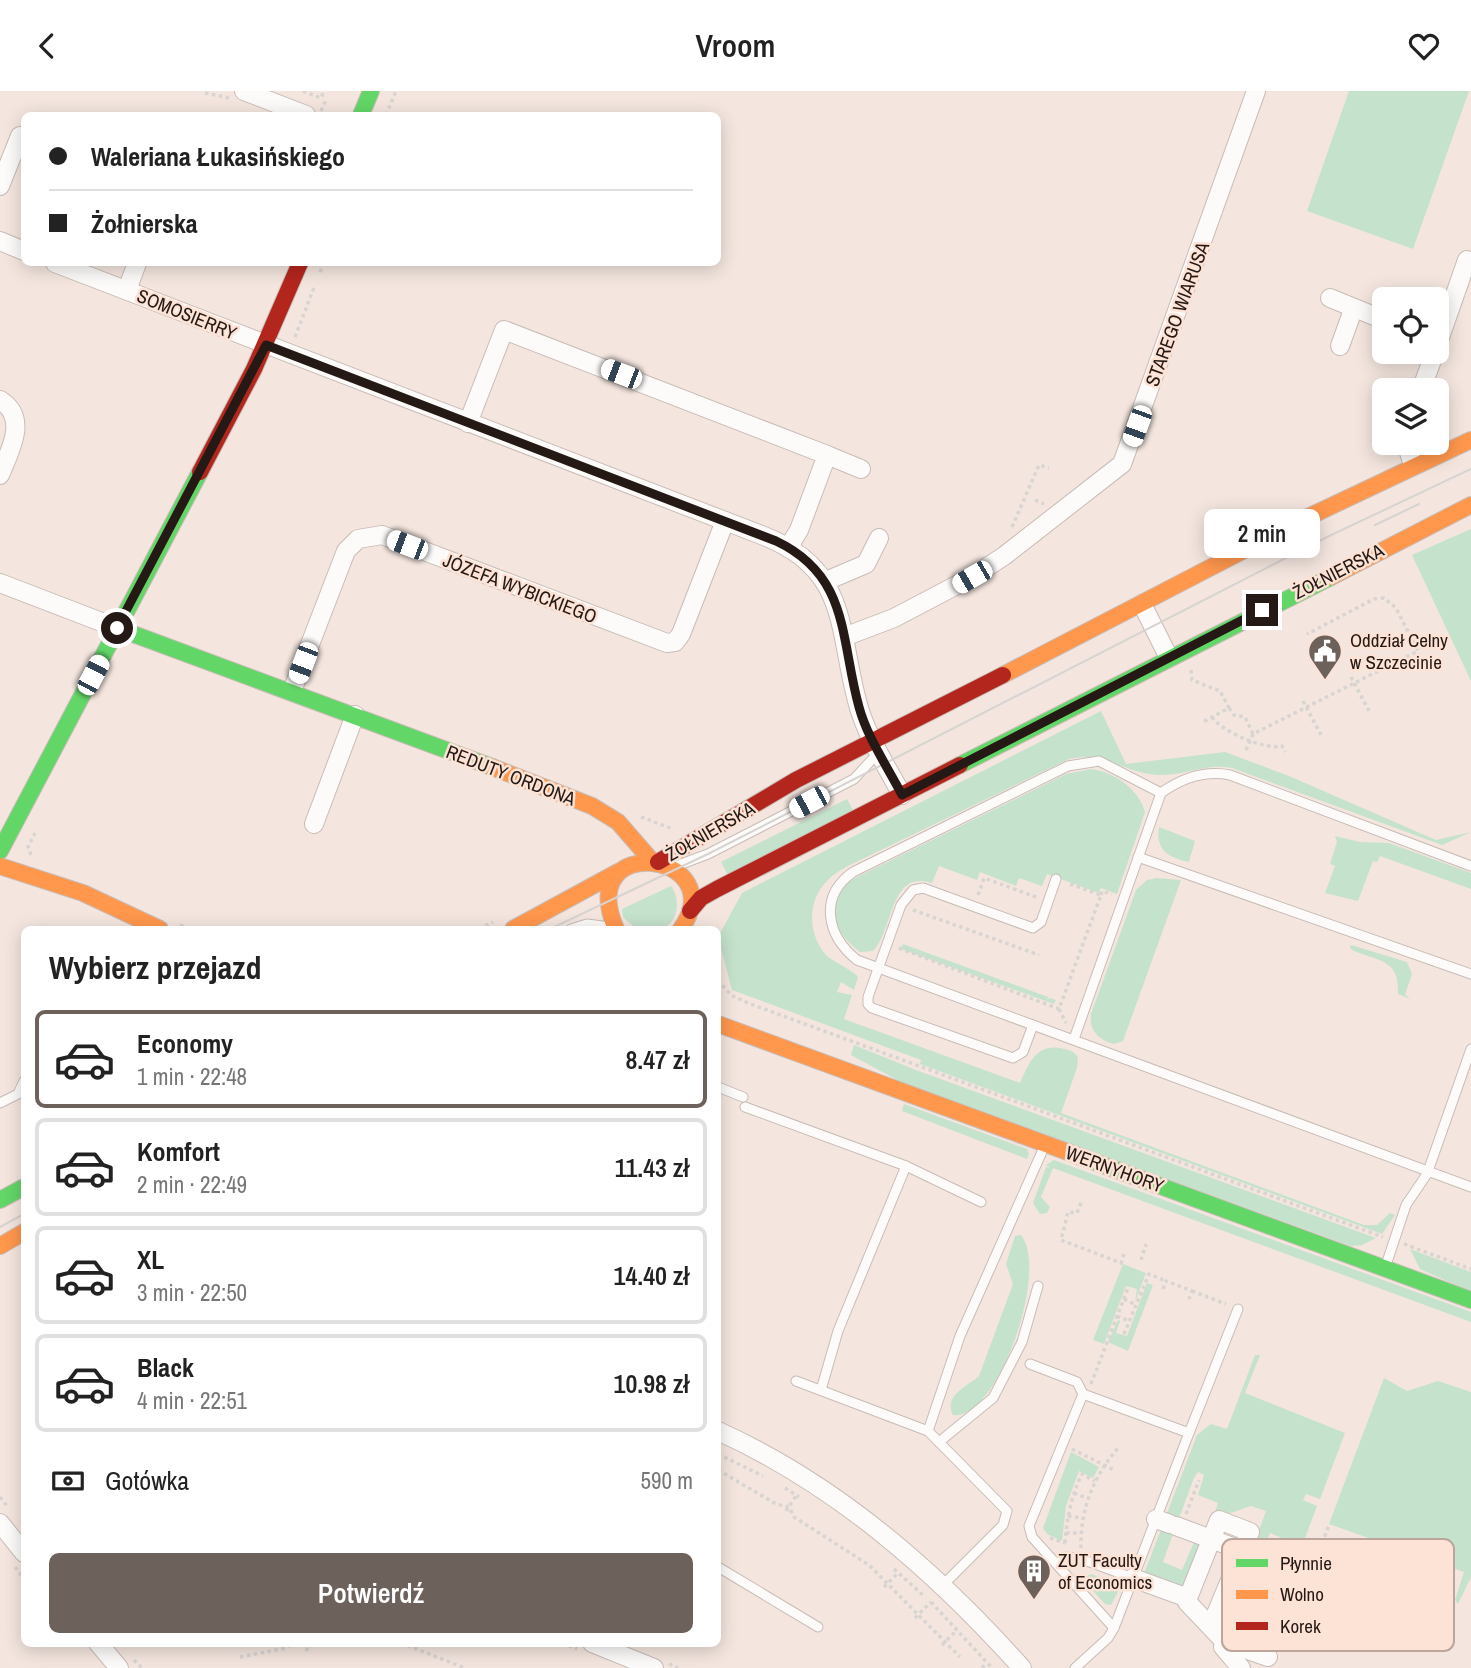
<!DOCTYPE html>
<html lang="pl">
<meta charset="utf-8">
<style>
body{margin:0;font-family:"Archivo Narrow",sans-serif;background:#f2f2f2;color:#222;height:100vh;display:flex;flex-direction:column;font-size:26px;white-space:nowrap}
*{box-sizing:border-box;margin:0}
p{font-size:23px;color:#767676}
.icon{flex:none;width:38px;height:38px;fill:none;stroke:currentColor;stroke-width:2;stroke-linecap:round;stroke-linejoin:round}
.map{position:relative;flex:1;overflow:hidden}
.details{position:absolute;left:21px;top:835px;width:700px;height:721px;display:flex;flex-direction:column;background:#fff;border-radius:10px;box-shadow:0 4px 18px #0003}
.details>*{flex:none}
.guide{position:absolute;left:21px;top:21px;width:700px;height:154px;border-radius:10px;box-shadow:0 4px 18px #0003;display:grid;align-content:center;height:154px;padding:0 28px;background:#fff}
.controls{position:absolute;left:1372px;top:196px;display:grid;gap:14px}
.controls a{display:grid;place-items:center;width:77px;height:77px;border-radius:10px;background:#fff;box-shadow:0 4px 18px #0003;font-size:35px}
.end{position:absolute;width:32px;height:32px;margin:-16px;border:9px solid #241914;background:#fff;box-shadow:0 0 0 4px #fff}
.from{border-radius:50%}
.bubble{position:absolute;height:49px;border-radius:10px;background:#fff;box-shadow:0 4px 18px #0003;font-size:23px;font-weight:600;line-height:49px;text-align:center}
.car{position:absolute;width:21px;height:42px;margin:-21px -10px;border-radius:9px;box-shadow:0 0 5px 2px #0007;background:linear-gradient(#fff 24%,#345 0 40%,#fff 0 76%,#345 0 86%,#fff 0)}
.guide b{display:flex;align-items:center;gap:24px;height:66px;font-size:26px}
.guide b+b{border-top:2px solid #e0e0e0}
.guide i{width:18px;height:18px;background:#222}
ul{padding:0;list-style:none}
li{display:flex;align-items:center;gap:21px;height:98px;margin:0 14px 10px;padding:0 14px;border:4px solid #e0e0e0;border-radius:10px}
li div{flex:1}
li b{display:block;font-size:26px}
li em{font-style:normal;font-weight:600}
li.selected{border-color:#6d615b}
li>.icon{width:63px;height:63px;stroke-width:1.5}
h2{padding:0 28px;font-size:32px;line-height:84px}
.pay{display:flex;align-items:center;gap:18px;height:77px;padding:0 28px;font-size:26px}
.pay p{margin-inline-start:auto}
.button{display:flex;gap:14px;margin-top:auto;padding:14px 28px}
.button a{flex:1;height:80px;border-radius:10px;background:#6d615b;color:#fff;font-size:28px;font-weight:600;line-height:80px;text-align:center}
header{display:flex;justify-content:space-between;align-items:center;height:91px;padding:0 28px;background:#fff;font-size:32px;font-weight:600}
.map>svg:first-child{display:block}
.green{fill:#c5e2cc}
.lines{fill:none;stroke-linecap:round;stroke-linejoin:round}
.lane-casing{stroke:#c8bcb6;stroke-width:11}
.street-casing{stroke:#c8bcb6;stroke-width:20}
.fast-casing{stroke:#c8bcb6;stroke-width:18}
.slow-casing{stroke:#c8bcb6;stroke-width:18}
.jam-casing{stroke:#c8bcb6;stroke-width:18}
.path{stroke:#d8d4d2;stroke-width:3.5;stroke-dasharray:3.5 3.5;stroke-linecap:butt}
.lane{stroke:#fdfbfa;stroke-width:9}
.street{stroke:#fdfbfa;stroke-width:18}
.fast{stroke:#63d668;stroke-width:16}
.slow{stroke:#ff974d;stroke-width:16}
.jam{stroke:#b3261e;stroke-width:16}
.tram{stroke:#d7d3d1;stroke-width:2}
.route{stroke:#241914;stroke-width:9}
.labels{text-anchor:middle;stroke-width:5;stroke-linejoin:round;paint-order:stroke}
.street-label{font-size:19px;fill:#241914;stroke:#fde2d6}
.poi-label{font-size:19px;fill:#241914;stroke:#fde2d6;text-anchor:start}
.key{fill:#fde2d6;stroke:#bca69c;stroke-width:2}
.key-label{font-size:19px;fill:#241914}
</style>
<header><svg class="icon" aria-label="back" viewBox="0 0 24 24"><path d="M15 5l-7 7 7 7"/></svg>Vroom<svg class="icon" aria-label="heart" viewBox="0 0 24 24"><path d="M12 20l-8-8c-3-5 5-10 8-4 3-6 11-1 8 4z"/></svg></header>
<div class="map">
<svg width="1471" height="1577" viewBox="0 0 1471 1577">
<rect width="100%" height="100%" fill="#f4e6df"/>
<g class="green">
<path d="M 1349,0 L 1469,0 L 1413,158 L 1307,120 Z"/>
<path d="M 1471,438 L 1471,590 L 1412,464 Z"/>
<path d="M 1101,620 L 1126,673 L 1225,661 L 1289,685 L 1436,749 L 1471,741 L 1442,754 L 1232,677 C 1206,672 1185,685 1160,684 C 1125,683 1107,660 1069,668 L 852,773 C 844,777 835,782 829,788 C 807,807 807,843 826,864 C 836,873 850,877 858,886 L 854,899 L 841,891 L 837,901 L 852,904 L 844,928 L 1020,992 C 1029,972 1037,951 1064,958 C 1071,959 1074,961 1078,966 L 1077,977 L 1061,1022 L 1364,1134 L 1377,1134 L 1390,1122 L 1395,1124 L 1382,1143 L 920,973 L 921,969 L 732,899 L 718,846 L 742,802 Z"/>
<path d="M 1091,678 C 1114,681 1139,698 1145,721 L 1117,803 L 1101,797 L 1099,802 L 1047,783 L 1042,795 L 1019,787 L 1016,795 L 980,781 L 977,789 L 939,775 L 932,792 C 889,778 894,839 873,860 L 860,861 C 832,840 820,809 855,787 L 1066,683 Z"/>
<path d="M 847,708 L 853,719 L 728,784 L 721,771 Z"/>
<path d="M 1159,736 L 1195,750 L 1189,771 C 1169,767 1155,759 1159,736 Z"/>
<path d="M 1335,745 L 1360,751 L 1389,752 L 1471,782 L 1471,798 L 1380,765 L 1377,771 L 1373,770 L 1358,810 L 1325,802 L 1335,775 L 1330,773 L 1337,751 Z"/>
<path d="M 1156,787 L 1181,789 L 1123,950 L 1114,953 C 1099,949 1089,940 1091,923 L 1136,799 L 1147,789 Z"/>
<path d="M 671,795 C 681,808 679,834 660,838 C 653,840 643,838 636,838 L 623,826 L 622,818 Z"/>
<path d="M 903,853 L 1048,906 L 1047,910 L 1049,907 L 1056,909 L 1054,913 L 901,858 Z"/>
<path d="M 1351,854 L 1407,871 L 1412,883 L 1405,904 L 1411,908 L 1398,903 C 1399,869 1382,871 1354,860 L 1350,857 Z"/>
<path d="M 854,954 L 916,979 L 1376,1147 L 1362,1154 L 1351,1155 L 901,991 L 851,964 Z"/>
<path d="M 904,1013 L 1027,1058 L 1029,1063 L 1027,1068 L 902,1020 Z"/>
<path d="M 1054,1069 L 1471,1221 L 1471,1231 L 1053,1077 L 1041,1106 L 1050,1116 L 1047,1122 L 1040,1123 L 1033,1112 L 1046,1076 L 1050,1077 L 1046,1074 Z"/>
<path d="M 1021,1144 C 1050,1180 997,1330 953,1324 C 943,1304 968,1295 979,1285 L 1013,1193 L 1006,1173 L 1015,1145 Z"/>
<path d="M 1410,1158 L 1471,1181 L 1471,1201 L 1420,1178 Z"/>
<path d="M 1123,1173 L 1146,1182 L 1135,1211 L 1137,1198 L 1126,1195 L 1104,1253 L 1093,1249 Z"/>
<path d="M 1147,1192 L 1153,1194 L 1128,1260 L 1108,1251 L 1118,1229 L 1120,1230 L 1116,1242 L 1127,1245 Z"/>
<path d="M 1255,1264 L 1260,1264 L 1245,1302 L 1345,1342 L 1320,1408 L 1306,1403 L 1303,1409 L 1317,1415 L 1295,1474 L 1282,1469 L 1289,1450 L 1270,1442 L 1262,1462 L 1252,1458 L 1266,1420 L 1251,1415 L 1225,1424 L 1215,1421 L 1218,1412 L 1198,1404 L 1204,1384 L 1198,1381 L 1194,1387 L 1178,1430 L 1166,1425 L 1197,1344 L 1211,1333 L 1227,1338 Z"/>
<path d="M 1384,1287 L 1407,1300 L 1438,1290 L 1471,1301 L 1471,1486 L 1458,1513 L 1455,1509 L 1464,1481 L 1329,1433 Z"/>
<path d="M 1071,1361 L 1099,1376 L 1093,1387 L 1079,1380 L 1066,1415 L 1062,1450 L 1047,1443 L 1043,1437 Z"/>
<path d="M 1162,1436 L 1174,1440 L 1163,1471 L 1182,1479 L 1195,1449 L 1203,1452 L 1185,1501 L 1143,1485 Z"/>
<path d="M 1248,1469 L 1291,1484 L 1262,1560 L 1247,1554 L 1257,1528 L 1230,1518 Z"/>
<path d="M 1092,1483 L 1117,1494 L 1119,1499 L 1111,1514 L 1105,1513 L 1085,1491 L 1086,1485 Z"/>
</g>
<g class="lines">
<g class="lane-casing">
<g id="lane">
<path d="M 1161,702 L 1099,670 L 1068,675 L 853,781 C 818,806 827,845 857,869 L 1471,1096"/>
<path d="M 1138,766 L 1471,883"/>
<path d="M 676,775 L 708,763 L 854,688 L 878,662"/>
<path d="M 571,838 L 587,833 L 610,836"/>
<path d="M 1033,934 L 1023,961 L 1013,967 L 872,917 L 868,913 L 868,906 L 901,814 L 913,799 L 923,797 L 1033,837 L 1041,831 L 1056,788"/>
<path d="M 1074,948 L 1161,702 C 1182,687 1204,679 1230,684 L 1471,775"/>
<path d="M 718,996 L 743,1006"/>
<path d="M 0,1012 L 18,1003 L 24,990"/>
<path d="M 745,1016 L 906,1075 L 981,1111"/>
<path d="M 1385,1177 L 1406,1114 L 1427,1083 L 1471,958"/>
<path d="M 1030,1273 L 1077,1291 L 1083,1303 L 1029,1435 L 1032,1446 L 1114,1537"/>
<path d="M 796,1290 L 928,1340 L 1007,1420 L 1003,1434 L 943,1494"/>
<path d="M 821,1299 L 838,1240 L 906,1075"/>
<path d="M 928,1340 L 960,1245 L 1045,1054"/>
<path d="M 1189,1342 L 1238,1218"/>
<path d="M 939,1351 L 993,1307 L 1022,1251 L 1038,1195"/>
<path d="M 1058,1473 L 1065,1466 L 1079,1467 L 1133,1487"/>
<path d="M 718,1476 L 818,1536"/>
<path d="M 1075,1577 L 1108,1547 L 1114,1537 L 1189,1342 L 1083,1303"/>
</g>
</g>
<g class="street-casing">
<g id="street">
<path d="M 244,0 L 306,24"/>
<path d="M 0,95 L 20,45"/>
<path d="M 0,150 L 24,160"/>
<path d="M 55,172 L 764,445 C 851,479 837,541 859,617 C 868,647 887,676 902,704"/>
<path d="M 127,199 L 137,172"/>
<path d="M 1330,207 L 1384,229"/>
<path d="M 1340,255 L 1353,219"/>
<path d="M 1437,255 L 1467,169"/>
<path d="M 1421,299 L 1435,261"/>
<path d="M 0,309 C 29,327 10,359 0,384"/>
<path d="M 468,332 L 504,239 L 827,364 L 799,439 L 788,457"/>
<path d="M 1406,352 L 1413,374"/>
<path d="M 827,364 L 861,378"/>
<path d="M 826,490 L 866,473 L 879,447"/>
<path d="M 0,492 L 117,537"/>
<path d="M 1142,513 L 1169,567"/>
<path d="M 844,546 L 894,527 L 972,486 L 1004,465 L 1122,373 L 1256,0"/>
<path d="M 292,600 L 346,460 L 358,448 L 382,444 L 667,552 L 675,551 L 681,543 L 725,430"/>
<path d="M 314,733 L 355,624"/>
<path d="M 718,1340 C 837,1394 935,1480 1022,1577"/>
<path d="M 1156,1428 L 1170,1433"/>
<path d="M 0,1432 L 24,1462"/>
<path d="M 1176,1435 L 1300,1481"/>
<path d="M 1133,1487 L 1188,1507 L 1219,1429 L 1250,1441 L 1211,1535"/>
<path d="M 1188,1507 L 1187,1511 L 1225,1551 L 1268,1566"/>
<path d="M 1225,1551 L 1223,1556 L 1241,1577"/>
<path d="M 98,1552 L 119,1577"/>
<path d="M 592,1552 L 654,1577"/>
</g>
</g>
<g class="fast-casing">
<g id="fast">
<path d="M 361,24 L 371,0"/>
<path d="M 117,537 L 492,676"/>
<path d="M 960,674 L 1331,486"/>
<path d="M 0,760 L 200,381"/>
<path d="M 1084,1067 L 1471,1209"/>
<path d="M 0,1109 L 24,1096"/>
</g>
</g>
<g class="slow-casing">
<g id="slow">
<path d="M 1331,486 L 1471,414"/>
<path d="M 1003,584 L 1306,427 L 1471,349"/>
<path d="M 492,676 L 592,715 L 618,731 L 651,769"/>
<path d="M 0,775 L 83,802 L 160,838"/>
<path d="M 513,838 L 618,781"/>
<path d="M 616,838 C 573,738 734,762 681,838"/>
<path d="M 718,933 L 1084,1067"/>
<path d="M 0,1155 L 24,1141"/>
</g>
</g>
<g class="jam-casing">
<g id="jam">
<path d="M 200,381 L 254,278 L 300,172"/>
<path d="M 658,771 L 796,689 L 1003,584"/>
<path d="M 690,820 L 701,807 L 717,798 L 960,674"/>
</g>
</g>
<g class="path">
<path d="M 303,0 L 321,7 L 324,0"/>
<path d="M 205,2 L 229,7"/>
<path d="M 321,20 L 326,9"/>
<path d="M 386,24 L 396,0"/>
<path d="M 320,181 L 324,172"/>
<path d="M 295,246 L 315,194"/>
<path d="M 1035,409 L 1044,413"/>
<path d="M 1012,436 L 1039,374 L 1049,377"/>
<path d="M 1191,579 L 1192,589 L 1220,600 L 1229,617 L 1203,631"/>
<path d="M 1351,586 L 1369,620"/>
<path d="M 1303,610 L 1321,644"/>
<path d="M 1229,617 L 1234,624 L 1245,626 L 1253,643"/>
<path d="M 1212,626 C 1220,640 1267,660 1282,655 L 1285,661"/>
<path d="M 1246,659 L 1253,643 L 1418,560 L 1396,517 L 1384,507 L 1374,508 L 1307,543"/>
<path d="M 641,726 L 673,738"/>
<path d="M 31,764 L 28,756 L 35,742"/>
<path d="M 978,804 L 984,787 L 1036,806"/>
<path d="M 1101,804 L 1102,800 L 1112,803"/>
<path d="M 913,819 L 1039,864"/>
<path d="M 180,834 L 190,838"/>
<path d="M 479,838 L 493,831"/>
<path d="M 899,857 L 1059,918 L 1101,804 L 1067,792"/>
<path d="M 718,889 L 731,904 L 748,912 L 1383,1146"/>
<path d="M 1059,918 L 1066,932"/>
<path d="M 1081,1112 L 1077,1122 L 1068,1121 L 1061,1149 L 1121,1172 L 1124,1163"/>
<path d="M 1404,1153 L 1471,1178"/>
<path d="M 1141,1169 L 1146,1153"/>
<path d="M 1163,1198 L 1166,1190 L 1192,1200 L 1189,1208"/>
<path d="M 1192,1200 L 1226,1213"/>
<path d="M 1124,1208 L 1136,1214"/>
<path d="M 1117,1225 L 1129,1230"/>
<path d="M 1124,1243 L 1149,1183 L 1166,1190"/>
<path d="M 1091,1293 L 1128,1197"/>
<path d="M 1072,1358 L 1114,1379"/>
<path d="M 718,1363 L 763,1385"/>
<path d="M 718,1379 L 776,1413 L 789,1416 L 794,1426 L 869,1474 L 960,1566"/>
<path d="M 785,1397 L 799,1406"/>
<path d="M 1074,1402 L 1087,1407"/>
<path d="M 0,1406 L 7,1415"/>
<path d="M 786,1420 L 796,1405"/>
<path d="M 1186,1423 L 1199,1389"/>
<path d="M 1068,1425 L 1082,1427"/>
<path d="M 1066,1442 L 1080,1442"/>
<path d="M 1050,1447 L 1065,1452"/>
<path d="M 1065,1452 C 1067,1427 1071,1405 1082,1383 L 1095,1390"/>
<path d="M 1081,1457 C 1080,1419 1093,1386 1118,1357"/>
<path d="M 1315,1472 L 1329,1434"/>
<path d="M 15,1476 L 24,1488"/>
<path d="M 894,1478 L 925,1506"/>
<path d="M 884,1496 L 898,1482"/>
<path d="M 931,1511 L 992,1577"/>
<path d="M 915,1527 L 931,1511"/>
<path d="M 401,1552 L 465,1577"/>
<path d="M 562,1552 L 577,1558"/>
<path d="M 942,1554 L 957,1539"/>
<path d="M 1283,1557 L 1306,1495"/>
<path d="M 306,1560 L 311,1552"/>
<path d="M 240,1566 L 287,1557 L 290,1552"/>
<path d="M 134,1569 L 142,1577"/>
<path d="M 669,1573 L 678,1577"/>
<path d="M 982,1577 L 987,1572"/>
</g>
<use href="#lane" class="lane"/>
<use href="#street" class="street"/>
<use href="#fast" class="fast"/>
<use href="#slow" class="slow"/>
<use href="#jam" class="jam"/>
<g class="tram">
<path d="M 1375,434 L 1419,413"/>
<path d="M 550,838 L 708,763 L 1327,446 L 1471,378"/>
<path d="M 0,1136 L 24,1123"/>
</g>
</g>
<g class="lines">
<path class="route" d="M 117,537 L 266,254 L 776,450 C 850,485 840,548 859,616 C 867,646 887,675 902,704 L 1262,519"/>
</g>
<defs>
<g id="civic-pin" transform="scale(1.75)"><path d="M0 17L-7.5 6A9.5 9.5 0 1 1 7.5 6Z" fill="#6d615b" stroke="#fde2d6"/><path d="M-.6-6.5H3V-4.5H.6V-3L4-1V1h2V6H-6V1h2V-1L-.6-3ZM-1.2 2.5V6h2.4V2.5Z" fill="#fff"/></g>
<g id="building-pin" transform="scale(1.75)"><path d="M0 17L-7.5 6A9.5 9.5 0 1 1 7.5 6Z" fill="#6d615b" stroke="#fde2d6"/><path d="M-4-6H4V6H1V3H-1V6H-4ZM-2.5-4.3h1.7v1.8h-1.7ZM.8-4.3h1.7v1.8H.8ZM-2.5-1h1.7V.8h-1.7ZM.8-1h1.7V.8H.8Z" fill="#fff"/></g>
</defs>
<g fill-rule="evenodd">
<use href="#civic-pin" x="1325" y="560"/>
<use href="#building-pin" x="1034" y="1480"/>
</g>
<g class="labels">
<g class="street-label">
<text transform="translate(187 223) rotate(22)" y="7">SOMOSIERRY</text>
<text transform="translate(1177 223) rotate(-70)" y="7">STAREGO WIARUSA</text>
<text transform="translate(1338 480) rotate(-27)" y="7">ŻOŁNIERSKA</text>
<text transform="translate(520 497) rotate(21)" y="7">JÓZEFA WYBICKIEGO</text>
<text transform="translate(511 684) rotate(21)" y="7">REDUTY ORDONA</text>
<text transform="translate(710 740) rotate(-30)" y="7">ŻOŁNIERSKA</text>
<text transform="translate(1115 1078) rotate(20)" y="7">WERNYHORY</text>
</g>
<g class="poi-label">
<text x="1350" y="556">Oddział Celny<tspan x="1350" dy="22">w Szczecinie</tspan></text>
<text x="1058" y="1476">ZUT Faculty<tspan x="1058" dy="22">of Economics</tspan></text>
</g>
</g>
<rect x="1222" y="1448" width="232" height="112" rx="10" class="key"/>
<rect x="1236" y="1468" width="32" height="8" fill="#63d668"/>
<rect x="1236" y="1499" width="32" height="9" fill="#ff974d"/>
<rect x="1236" y="1531" width="32" height="8" fill="#b3261e"/>
<g class="key-label">
<text x="1280" y="1479">Płynnie</text>
<text x="1280" y="1510">Wolno</text>
<text x="1280" y="1542">Korek</text>
</g>
</svg>
<div class="controls">
<a><svg class="icon" aria-label="locate" viewBox="0 0 24 24"><circle cx="12" cy="12" r="6"/><path d="M12 2v4M12 18v4M2 12h4M18 12h4"/></svg></a>
<a><svg class="icon" aria-label="layers" viewBox="0 0 24 24"><path d="M12 4l9 5-9 5-9-5zM3 14l9 5 9-5"/></svg></a>
</div>
<i class="end from" style="left:117px;top:537px"></i>
<i class="end" style="left:1262px;top:519px"></i>
<div class="bubble" style="left:1204px;top:418px;width:116px">2 min</div>
<i class="car" style="left:621px;top:283px;rotate:291deg"></i>
<i class="car" style="left:1137px;top:335px;rotate:200deg"></i>
<i class="car" style="left:407px;top:454px;rotate:291deg"></i>
<i class="car" style="left:972px;top:486px;rotate:240deg"></i>
<i class="car" style="left:303px;top:572px;rotate:201deg"></i>
<i class="car" style="left:93px;top:584px;rotate:28deg"></i>
<i class="car" style="left:809px;top:711px;rotate:242deg"></i>
<div class="guide">
<b><i class="from"></i>Waleriana Łukasińskiego</b>
<b><i></i>Żołnierska</b>
</div>
<section class="details">
<h2>Wybierz przejazd</h2>
<ul>
<li class="selected"><svg class="icon" aria-label="car" viewBox="0 0 24 24"><path d="M5 17H2v-5l4-1 3-4h7l3 4 3 1v5h-3M9 17h6M6 11h13"/><circle cx="7" cy="17" r="2"/><circle cx="17" cy="17" r="2"/></svg><div><b>Economy</b><p>1 min · 22:48</p></div><em>8.47 zł</em></li>
<li><svg class="icon" aria-label="car" viewBox="0 0 24 24"><path d="M5 17H2v-5l4-1 3-4h7l3 4 3 1v5h-3M9 17h6M6 11h13"/><circle cx="7" cy="17" r="2"/><circle cx="17" cy="17" r="2"/></svg><div><b>Komfort</b><p>2 min · 22:49</p></div><em>11.43 zł</em></li>
<li><svg class="icon" aria-label="car" viewBox="0 0 24 24"><path d="M5 17H2v-5l4-1 3-4h7l3 4 3 1v5h-3M9 17h6M6 11h13"/><circle cx="7" cy="17" r="2"/><circle cx="17" cy="17" r="2"/></svg><div><b>XL</b><p>3 min · 22:50</p></div><em>14.40 zł</em></li>
<li><svg class="icon" aria-label="car" viewBox="0 0 24 24"><path d="M5 17H2v-5l4-1 3-4h7l3 4 3 1v5h-3M9 17h6M6 11h13"/><circle cx="7" cy="17" r="2"/><circle cx="17" cy="17" r="2"/></svg><div><b>Black</b><p>4 min · 22:51</p></div><em>10.98 zł</em></li>
</ul>
<div class="pay"><svg class="icon" aria-label="cash" viewBox="0 0 24 24"><path d="M3 7h18v10H3z"/><circle cx="12" cy="12" r="2"/></svg>Gotówka<p>590 m</p></div>
<div class="button"><a>Potwierdź</a></div>
</section>
</div>
